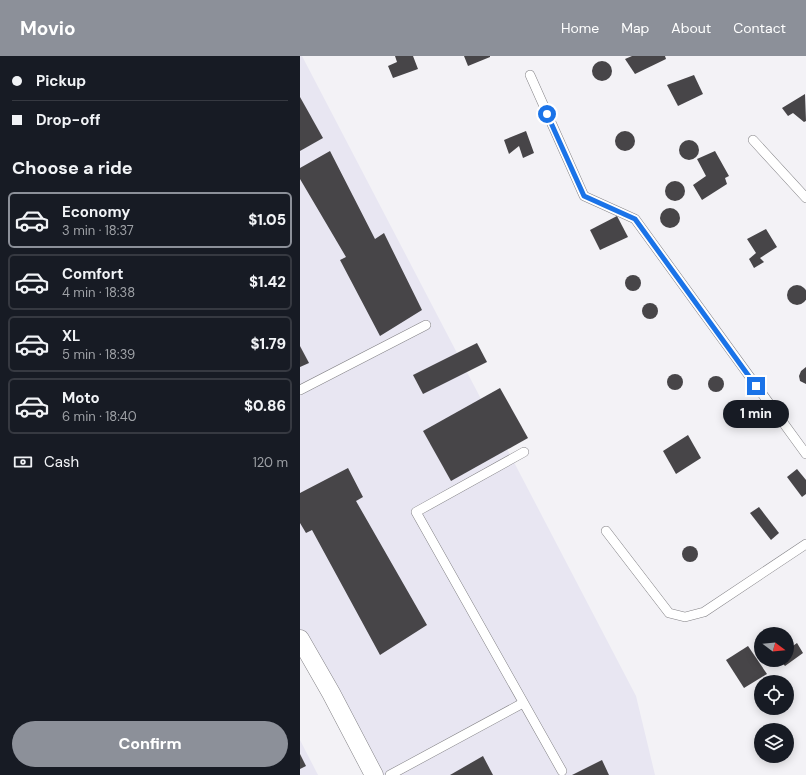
<!DOCTYPE html>
<meta charset="utf-8">
<style>
body{margin:0;font-family:"DM Sans",sans-serif;background:#242831;color:#f1f3f6;height:100vh;display:flex;flex-direction:column;font-size:15px;white-space:nowrap}
*{box-sizing:border-box;margin:0}
p{font-size:13px;color:#9ea1a6}
.icon{flex:none;width:22px;height:22px;fill:none;stroke:currentColor;stroke-width:2;stroke-linecap:round;stroke-linejoin:round}
.map{position:relative;flex:1;overflow:hidden}
.details{display:flex;flex-direction:column;background:#171b24;width:300px}
.details>*{flex:none}
.banner{display:grid;align-content:center;height:88px;padding:0 12px;background:#171b24}
.needle{width:26px;rotate:106deg}
.tools{position:absolute;left:454px;top:571px;display:grid;gap:8px}
.tools a{display:grid;place-items:center;width:40px;height:40px;border-radius:50%;background:#171b24;box-shadow:0 2px 10px #0003;font-size:20px}
.end{position:absolute;width:18px;height:18px;margin:-9px;border:5px solid #1a73e8;background:#fff;box-shadow:0 0 0 2px #fff}
.from{border-radius:50%}
.bubble{position:absolute;height:28px;border-radius:14px;background:#171b24;box-shadow:0 2px 10px #0003;font-size:13px;font-weight:800;line-height:28px;text-align:center}
.banner b{display:flex;align-items:center;gap:14px;height:38px;font-size:15px}
.banner b+b{border-top:1px solid #363941}
.banner i{width:10px;height:10px;background:#f1f3f6}
ul{padding:0;list-style:none}
li{display:flex;align-items:center;gap:12px;height:56px;margin:0 8px 6px;padding:0 4px;border:2px solid #363941;border-radius:6px}
li div{flex:1}
li b{display:block;font-size:15px}
li em{font-style:normal;font-weight:800}
li.active{border-color:#8c9099}
li>.icon{width:36px;height:36px;stroke-width:1.5}
h2{padding:0 12px;font-size:18px;line-height:48px}
.pay{display:flex;align-items:center;gap:10px;height:44px;padding:0 12px;font-size:15px}
.pay p{margin-inline-start:auto}
.primary-button{display:flex;gap:8px;margin-top:auto;padding:8px 12px}
.primary-button a{flex:1;height:46px;border-radius:24px;background:#8c9099;color:#fff;font-size:16px;font-weight:800;line-height:46px;text-align:center}
header{display:flex;align-items:center;gap:24px;box-sizing:border-box;height:56px;padding:0 20px;background:#8c9099;color:#fff}
header strong{font-size:19px}
nav{display:flex;gap:22px;margin-inline-start:auto;font-size:14px}
main{display:flex;flex:1;min-height:0}
.map>svg:first-child{display:block}
.built{fill:#e8e6f2}
.building{fill:#474548}
.lines{fill:none;stroke-linecap:round;stroke-linejoin:round}
.lane-casing{stroke:#838286;stroke-width:10}
.street-casing{stroke:#838286;stroke-width:19}
.lane{stroke:#fff;stroke-width:9}
.street{stroke:#fff;stroke-width:18}
.route{stroke:#1a73e8;stroke-width:5}
</style>
<header>
<strong>Movio</strong>
<nav><a>Home</a><a>Map</a><a>About</a><a>Contact</a></nav>
</header>
<main>
<section class="details">
<div class="banner">
<b><i class="from"></i>Pickup</b>
<b><i></i>Drop-off</b>
</div>
<h2>Choose a ride</h2>
<ul>
<li class="active"><svg class="icon" aria-label="car" viewBox="0 0 24 24"><path d="M5 17H2v-5l4-1 3-4h7l3 4 3 1v5h-3M9 17h6M6 11h13"/><circle cx="7" cy="17" r="2"/><circle cx="17" cy="17" r="2"/></svg><div><b>Economy</b><p>3 min · 18:37</p></div><em>$1.05</em></li>
<li><svg class="icon" aria-label="car" viewBox="0 0 24 24"><path d="M5 17H2v-5l4-1 3-4h7l3 4 3 1v5h-3M9 17h6M6 11h13"/><circle cx="7" cy="17" r="2"/><circle cx="17" cy="17" r="2"/></svg><div><b>Comfort</b><p>4 min · 18:38</p></div><em>$1.42</em></li>
<li><svg class="icon" aria-label="car" viewBox="0 0 24 24"><path d="M5 17H2v-5l4-1 3-4h7l3 4 3 1v5h-3M9 17h6M6 11h13"/><circle cx="7" cy="17" r="2"/><circle cx="17" cy="17" r="2"/></svg><div><b>XL</b><p>5 min · 18:39</p></div><em>$1.79</em></li>
<li><svg class="icon" aria-label="car" viewBox="0 0 24 24"><path d="M5 17H2v-5l4-1 3-4h7l3 4 3 1v5h-3M9 17h6M6 11h13"/><circle cx="7" cy="17" r="2"/><circle cx="17" cy="17" r="2"/></svg><div><b>Moto</b><p>6 min · 18:40</p></div><em>$0.86</em></li>
</ul>
<div class="pay"><svg class="icon" aria-label="cash" viewBox="0 0 24 24"><path d="M3 7h18v10H3z"/><circle cx="12" cy="12" r="2"/></svg>Cash<p>120 m</p></div>
<div class="primary-button"><a>Confirm</a></div>
</section>
<div class="map">
<svg width="506" height="719" viewBox="0 0 506 719">
<rect width="100%" height="100%" fill="#f3f2f6"/>
<g class="built">
<path d="M 0,0 L 2,0 L 336,640 L 355,719 L 80,719 L 0,575 Z"/>
<path d="M 0,684 L 18,719 L 0,719 Z"/>
</g>
<g class="building">
<path d="M 95,0 L 113,0 L 118,13 L 93,22 L 88,10 L 97,6 Z"/>
<path d="M 164,0 L 190,0 L 190,1 L 168,10 Z"/>
<path d="M 332,0 L 365,0 L 366,3 L 335,18 L 325,3 Z"/>
<circle cx="302" cy="15" r="10"/>
<path d="M 394,19 L 403,38 L 378,50 L 367,29 Z"/>
<path d="M 505,38 L 506,65 L 504,66 L 493,57 L 488,60 L 482,52 Z"/>
<path d="M 0,41 L 23,82 L 0,95 Z"/>
<path d="M 226,75 L 234,97 L 223,102 L 219,90 L 209,98 L 204,84 Z"/>
<circle cx="325" cy="85" r="10"/>
<circle cx="389" cy="94" r="10"/>
<path d="M 30,95 L 75,183 L 84,177 L 122,254 L 80,280 L 40,204 L 46,201 L 0,123 L 0,112 Z"/>
<path d="M 415,95 L 429,120 L 425,122 L 427,128 L 402,144 L 393,129 L 406,120 L 397,103 Z"/>
<circle cx="375" cy="135" r="10"/>
<circle cx="370" cy="162" r="10"/>
<path d="M 317,160 L 328,181 L 300,194 L 290,174 Z"/>
<path d="M 466,173 L 477,191 L 460,202 L 464,206 L 454,212 L 449,203 L 456,197 L 447,183 Z"/>
<circle cx="333" cy="227" r="8"/>
<circle cx="497" cy="239" r="10"/>
<circle cx="350" cy="255" r="8"/>
<path d="M 177,287 L 187,306 L 123,338 L 113,319 Z"/>
<path d="M 0,290 L 9,307 L 0,311 Z"/>
<path d="M 506,311 L 506,328 L 500,325 L 499,320 L 501,315 Z"/>
<circle cx="375" cy="326" r="8"/>
<circle cx="416" cy="328" r="8"/>
<path d="M 200,332 L 228,382 L 151,425 L 123,375 Z"/>
<path d="M 388,379 L 401,402 L 376,418 L 363,395 Z"/>
<path d="M 48,412 L 63,441 L 56,445 L 127,569 L 80,599 L 12,474 L 6,477 L 0,467 L 0,437 Z"/>
<path d="M 497,413 L 506,424 L 506,438 L 502,441 L 487,421 Z"/>
<path d="M 459,451 L 479,477 L 471,484 L 450,457 Z"/>
<circle cx="390" cy="498" r="8"/>
<path d="M 497,587 L 503,597 L 485,610 L 480,604 L 487,604 L 487,594 Z"/>
<path d="M 448,590 L 467,618 L 444,632 L 426,604 Z"/>
<path d="M 0,698 L 6,710 L 0,713 Z"/>
<path d="M 183,700 L 193,719 L 150,719 Z"/>
<path d="M 302,704 L 309,719 L 272,719 Z"/>
</g>
<g class="lines">
<g class="lane-casing">
<g id="lane">
<path d="M 230,19 L 284,140 L 335,163 L 506,398"/>
<path d="M 453,84 L 506,142"/>
<path d="M 0,334 L 126,269"/>
<path d="M 224,396 L 116,456 L 262,715"/>
<path d="M 306,475 L 369,557 L 385,561 L 404,556 L 506,488"/>
<path d="M 90,719 L 223,647"/>
</g>
</g>
<g class="street-casing">
<path id="street" d="M 0,583 L 31,637 L 74,719"/>
</g>
<use href="#lane" class="lane"/>
<use href="#street" class="street"/>
</g>
<g class="lines">
<path class="route" d="M 247,58 L 284,140 L 335,163 L 456,330"/>
</g>
</svg>
<div class="tools">
<a><svg class="needle" viewBox="-14 -14 28 28"><path d="M0-13l5 13h-10z" fill="#e53935"/><path d="M0 13l5-13h-10z" fill="#9ea1a6"/></svg></a>
<a><svg class="icon" aria-label="locate" viewBox="0 0 24 24"><circle cx="12" cy="12" r="6"/><path d="M12 2v4M12 18v4M2 12h4M18 12h4"/></svg></a>
<a><svg class="icon" aria-label="layers" viewBox="0 0 24 24"><path d="M12 4l9 5-9 5-9-5zM3 14l9 5 9-5"/></svg></a>
</div>
<i class="end from" style="left:247px;top:58px"></i>
<i class="end" style="left:456px;top:330px"></i>
<div class="bubble" style="left:423px;top:344px;width:66px">1 min</div>
</div>
</main>
